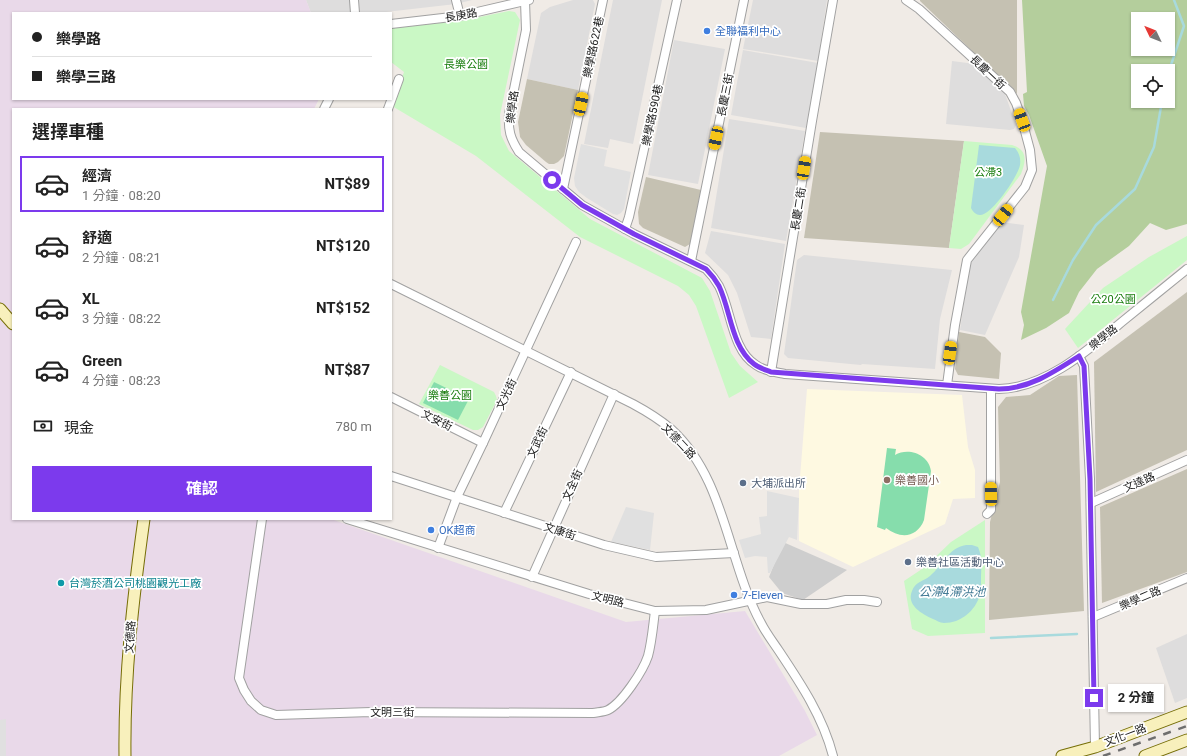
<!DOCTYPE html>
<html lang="zh-TW">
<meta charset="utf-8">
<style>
body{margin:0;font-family:Roboto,"Noto Sans TC",sans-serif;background:#f2f2f2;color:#222;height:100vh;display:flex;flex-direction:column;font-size:15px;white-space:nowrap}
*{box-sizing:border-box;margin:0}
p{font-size:13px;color:#767676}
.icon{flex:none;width:22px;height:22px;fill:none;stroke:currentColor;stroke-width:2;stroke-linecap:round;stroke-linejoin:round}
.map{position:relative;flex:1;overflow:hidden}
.details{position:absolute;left:12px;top:108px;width:380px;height:412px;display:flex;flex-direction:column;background:#fff;border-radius:0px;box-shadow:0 1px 3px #0004}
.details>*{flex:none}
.guide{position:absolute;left:12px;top:12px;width:380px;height:88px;border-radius:0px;box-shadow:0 1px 3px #0004;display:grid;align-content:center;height:88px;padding:0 20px;background:#fff}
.needle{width:26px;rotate:313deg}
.fabs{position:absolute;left:1131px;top:12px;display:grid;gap:8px}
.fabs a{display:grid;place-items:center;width:44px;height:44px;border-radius:0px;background:#fff;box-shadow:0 1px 3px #0004;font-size:20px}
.end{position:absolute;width:18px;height:18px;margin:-9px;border:5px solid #7c3aed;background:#fff;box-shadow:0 0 0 2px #fff}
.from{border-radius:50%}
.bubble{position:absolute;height:28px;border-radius:0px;background:#fff;box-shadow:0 1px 3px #0004;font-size:13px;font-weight:700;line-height:28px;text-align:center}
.car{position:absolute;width:12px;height:24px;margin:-12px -6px;border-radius:5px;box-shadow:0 0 3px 1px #0007;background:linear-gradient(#f5c518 24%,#345 0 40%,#f5c518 0 76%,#345 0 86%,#f5c518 0)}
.guide b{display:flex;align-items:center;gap:14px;height:38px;font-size:15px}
.guide b+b{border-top:1px solid #e0e0e0}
.guide i{width:10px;height:10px;background:#222}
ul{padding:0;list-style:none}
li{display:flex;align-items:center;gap:12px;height:56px;margin:0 8px 6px;padding:0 12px;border:2px solid transparent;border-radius:0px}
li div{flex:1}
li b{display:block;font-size:15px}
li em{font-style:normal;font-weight:700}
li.selected{border-color:#7c3aed}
li>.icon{width:36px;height:36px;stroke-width:1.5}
h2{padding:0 20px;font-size:18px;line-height:48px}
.pay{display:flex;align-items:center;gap:10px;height:44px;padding:0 20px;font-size:15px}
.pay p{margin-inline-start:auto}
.primary-button{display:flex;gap:8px;margin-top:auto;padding:8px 20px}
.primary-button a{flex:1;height:46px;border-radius:0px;background:#7c3aed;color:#fff;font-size:16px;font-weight:700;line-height:46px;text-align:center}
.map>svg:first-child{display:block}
.residential{fill:#dedddd}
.industrial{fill:#e9d9e9}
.education{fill:#fef9e1}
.religious{fill:#cecece}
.construction{fill:#c5c1b2}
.forest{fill:#b4ce9c;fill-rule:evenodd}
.park{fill:#caf8c5}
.pitch{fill:#86ddac}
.parking{fill:#e0e0e0}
.water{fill:#a8dadd}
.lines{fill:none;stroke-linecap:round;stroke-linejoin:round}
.stream{stroke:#a8dadd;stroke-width:2.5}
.street-casing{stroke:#a1a1a1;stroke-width:10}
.secondary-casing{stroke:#766e07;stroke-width:13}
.street{stroke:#fff;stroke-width:8}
.secondary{stroke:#f8f0bc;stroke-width:11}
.rail{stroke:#6e6e6e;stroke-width:2.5;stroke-dasharray:8 8;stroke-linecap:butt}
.route{stroke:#7c3aed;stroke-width:5}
.shop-dot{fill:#3f7fe0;stroke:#fff;stroke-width:1.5}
.education-dot{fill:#8d6e63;stroke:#fff;stroke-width:1.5}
.service-dot{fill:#5c6f8a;stroke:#fff;stroke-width:1.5}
.culture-dot{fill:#0f9aa8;stroke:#fff;stroke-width:1.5}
.labels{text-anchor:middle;stroke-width:3.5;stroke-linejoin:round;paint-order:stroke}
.street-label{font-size:11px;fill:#202020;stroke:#fff}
.shop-label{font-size:11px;fill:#366cbe;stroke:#fff;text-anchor:start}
.park-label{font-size:11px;fill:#197d0e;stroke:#fff}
.education-label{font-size:11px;fill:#785e54;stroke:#fff;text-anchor:start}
.service-label{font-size:11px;fill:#4e5e75;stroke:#fff;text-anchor:start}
.culture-label{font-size:11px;fill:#0d838f;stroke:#fff;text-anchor:start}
.water-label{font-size:12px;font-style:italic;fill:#447c96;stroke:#fff}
</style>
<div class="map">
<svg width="1187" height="756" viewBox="0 0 1187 756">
<rect width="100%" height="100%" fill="#f0ebe6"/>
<g class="residential">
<path d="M 306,0 L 472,0 L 456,4 L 377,13 L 311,13 Z"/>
<path d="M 573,0 L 593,0 L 595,4 L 578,90 L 527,79 L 541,13 L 550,7 Z"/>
<path d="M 613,0 L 662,0 L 633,144 L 610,139 L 608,148 L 584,144 Z"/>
<path d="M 753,0 L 827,0 L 818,61 L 743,49 Z"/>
<path d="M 674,40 L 725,49 L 698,184 L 648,175 Z"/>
<path d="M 743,50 L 818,63 L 806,128 L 731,115 Z"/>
<path d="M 952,61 L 975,64 L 1005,94 L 1016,125 L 1014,129 L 1010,130 L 946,124 Z"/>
<path d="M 729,119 L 805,131 L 786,241 L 711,228 Z"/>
<path d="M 1001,222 L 1024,225 L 1019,257 L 985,335 L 960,330 L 969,268 L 975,255 Z"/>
<path d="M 711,231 L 785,244 L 771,339 L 751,337 L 737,293 L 728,275 L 705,253 Z"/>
<path d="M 804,255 L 952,270 L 940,319 L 935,369 L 862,364 L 861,365 L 788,358 L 784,354 L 797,260 Z"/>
<path d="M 1187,634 L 1187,698 L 1175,703 L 1156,648 Z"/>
</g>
<path class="industrial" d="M 0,0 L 306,0 L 311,13 L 13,13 L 13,99 L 319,99 L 314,109 L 13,109 L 13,519 L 331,519 L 626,622 L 745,611 L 805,711 L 817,735 L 779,756 L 0,756 Z"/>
<path class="education" d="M 807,389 L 962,395 L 968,447 L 975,470 L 975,498 L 953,499 L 945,524 L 853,567 L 799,541 L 799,490 Z"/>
<path class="religious" d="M 783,542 L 847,570 L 803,600 L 782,593 L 769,577 Z"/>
<g class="construction">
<path d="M 920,0 L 1017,0 L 1017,94 L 920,1 Z"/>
<path d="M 527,79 L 578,90 L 564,156 L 558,162 L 554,164 L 549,164 L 546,162 L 526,145 L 520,137 L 518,122 Z"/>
<path d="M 820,132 L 964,141 L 949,248 L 804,238 Z"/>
<path d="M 646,177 L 701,190 L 690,244 L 685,247 L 643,228 L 639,224 L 638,212 Z"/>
<path d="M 1187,292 L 1187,450 L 1096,492 L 1094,362 Z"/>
<path d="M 959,332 L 985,337 L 1001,353 L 999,379 L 958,375 L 955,369 Z"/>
<path d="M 1077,375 L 1084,611 L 989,620 L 990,522 L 1000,482 L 998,407 L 1006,397 L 1030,395 L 1059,376 Z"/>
<path d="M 1187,469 L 1187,572 L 1102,603 L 1100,507 Z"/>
</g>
<path class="forest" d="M 1022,0 L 1187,0 L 1187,224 L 1166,230 L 1150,223 L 1129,246 L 1097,269 L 1079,292 L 1069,313 L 1046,328 L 1021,340 L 1024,325 L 1021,312 L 1047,166 L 1029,115 L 1024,106 L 1023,94 L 1027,92 ZM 1138,19 L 1168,19 L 1168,49 L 1138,49 ZM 1138,71 L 1168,71 L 1168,101 L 1138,101 Z"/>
<g class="park">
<path d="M 509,11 L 515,12 L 520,20 L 500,115 L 501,135 L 509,151 L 590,219 L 702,278 L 710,291 L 731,353 L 740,366 L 758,382 L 729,398 L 696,306 L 689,295 L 678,286 L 580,237 L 476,156 L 392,106 L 404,72 L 391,62 L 391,28 L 460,21 Z"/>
<path d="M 964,141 L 1012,145 C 1028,150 1026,161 1021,174 L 969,244 L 961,249 L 949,248 Z"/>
<path d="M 1187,236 L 1187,260 L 1078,348 L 1065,329 L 1103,288 L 1149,257 Z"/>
<path d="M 440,365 L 494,392 L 496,396 L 497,400 L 483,427 L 478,430 L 473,430 L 419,404 Z"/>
<path d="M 985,520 L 985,633 L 928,636 L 912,629 L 904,581 L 925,567 L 951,542 Z"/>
</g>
<g class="pitch">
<path d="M 434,382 L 469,399 L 458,420 L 423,403 Z"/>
<path d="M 887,448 L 896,449 L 895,455 C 909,447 929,455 931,471 L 924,520 C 917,538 900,539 886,528 L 885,530 L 877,527 Z"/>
</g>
<g class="parking">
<path d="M 581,144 L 607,150 L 604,166 L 631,172 L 624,209 L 621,213 L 617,215 L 613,214 L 587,198 L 579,192 L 575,186 L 574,178 Z"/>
<path d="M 767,491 L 799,498 L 797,540 L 789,537 L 770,573 L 768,573 L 767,557 L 755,556 L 745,558 L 739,540 L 761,534 L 759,517 L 767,516 Z"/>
<path d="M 626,507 L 654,513 L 650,550 L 611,542 Z"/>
<path d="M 6,719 L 6,756 L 0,756 L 0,720 Z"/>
</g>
<g class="water">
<path d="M 979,145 L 1015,148 C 1019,153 1021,158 1020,165 C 1018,176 992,215 980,215 C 976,215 973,212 971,208 Z"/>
<path d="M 966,545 L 972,545 L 978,547 C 983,558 981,569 981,580 C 981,585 981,591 980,595 C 975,611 961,623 944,623 C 940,623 936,620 933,619 C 922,614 906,605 912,591 C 915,582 924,581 930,576 C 943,565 948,548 966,545 Z"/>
</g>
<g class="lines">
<g class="stream">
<path d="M 1168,74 L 1184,26 L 1174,0"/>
<path d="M 1053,300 L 1073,260 L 1096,225 L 1135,189 L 1154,147 L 1162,101"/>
<path d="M 991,638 L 1077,634"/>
</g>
<g class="street-casing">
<g id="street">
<path d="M 354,0 L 355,13"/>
<path d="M 456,0 L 460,16"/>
<path d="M 906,0 L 919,9 L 1010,92 L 1016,103 L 1022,120 L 1030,150 L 1032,170 L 1025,187 L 967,260 L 955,325 L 947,385"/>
<path d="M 525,1 L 526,30 L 509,114 C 508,130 510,138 519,152 L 582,205 L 634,234 L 706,269 C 711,274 715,279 719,286 C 731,309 732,351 756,365 C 764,371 775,372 785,374 L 999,389 C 1046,388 1088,350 1123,321 C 1144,304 1166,286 1187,269"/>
<path d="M 391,24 L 460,16 L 529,0"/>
<path d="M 324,109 L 329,99"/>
<path d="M 388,109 L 399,79"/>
<path d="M 563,189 L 603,0"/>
<path d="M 625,229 L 629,217 L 677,0"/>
<path d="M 691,261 L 744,0"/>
<path d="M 391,284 L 633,404 C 646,411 659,419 671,429 C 726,479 727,561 761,623 C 766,633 773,642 779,651 C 801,684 823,717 833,756"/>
<path d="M 1079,356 L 1084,366 L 1090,479 L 1095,747"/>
<path d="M 771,372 L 812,121 L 833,0"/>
<path d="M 391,397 L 483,443"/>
<path d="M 391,476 L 604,545 L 656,557 L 734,553"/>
<path d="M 1091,503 L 1187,460"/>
<path d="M 504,513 L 571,372"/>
<path d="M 987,514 L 991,510 L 991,389"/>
<path d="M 262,519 L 239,678 L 244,690 L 251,701 L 261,710 L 276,715 L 371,712 L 593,713 C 598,712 604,712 608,710 C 622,703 643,671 648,656 C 652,641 653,626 655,611"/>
<path d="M 347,519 L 589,594 L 655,611 L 706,610 L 767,597 L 801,604 L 827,604 L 846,600 L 864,600 L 877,602"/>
<path d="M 438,548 L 457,497 L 483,443 L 576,242"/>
<path d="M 532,577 L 614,394"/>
<path d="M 1093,617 L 1187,578"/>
</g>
</g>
<g class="secondary-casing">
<g id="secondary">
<path d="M 0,309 L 13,324"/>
<path d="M 125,756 C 124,677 133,598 144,519"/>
<path d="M 1062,756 L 1095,747 L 1187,712"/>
<path d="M 1145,756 L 1187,740"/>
</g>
</g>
<use href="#street" class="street"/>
<use href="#secondary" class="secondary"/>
<path class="rail" d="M 1103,756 L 1187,726"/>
</g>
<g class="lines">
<path class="route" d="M 552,180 L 582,205 L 634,234 L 706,269 C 711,274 715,279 719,286 C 731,311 731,346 754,364 C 759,368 766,370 771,372 L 999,389 C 1029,389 1054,372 1079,356 L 1084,366 L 1090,479 L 1094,698"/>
</g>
<g class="shop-dot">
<circle cx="707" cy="31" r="4"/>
<circle cx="431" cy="530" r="4"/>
<circle cx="734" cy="595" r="4"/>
</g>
<circle class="education-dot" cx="887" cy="480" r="4"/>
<g class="service-dot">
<circle cx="743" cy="483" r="4"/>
<circle cx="908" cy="562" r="4"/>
</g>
<circle class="culture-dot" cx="61" cy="583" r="4"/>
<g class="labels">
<g class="street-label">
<text transform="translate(461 15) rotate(-10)" y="4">長庚路</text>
<text transform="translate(593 47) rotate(-78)" y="4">樂學路622巷</text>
<text transform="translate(988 72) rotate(43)" y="4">長慶一街</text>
<text transform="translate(725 95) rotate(-79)" y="4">長慶三街</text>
<text transform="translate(512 107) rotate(-83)" y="4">樂學路</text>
<text transform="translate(652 115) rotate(-78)" y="4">樂學路590巷</text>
<text transform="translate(798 209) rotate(-81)" y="4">長慶二街</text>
<text transform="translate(1103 337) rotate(-39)" y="4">樂學路</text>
<text transform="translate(506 394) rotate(-65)" y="4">文光街</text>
<text transform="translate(437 420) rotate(26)" y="4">文安街</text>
<text transform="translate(679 441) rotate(47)" y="4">文德二路</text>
<text transform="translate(537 442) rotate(-65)" y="4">文武街</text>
<text transform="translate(1139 482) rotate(-24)" y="4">文達路</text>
<text transform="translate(572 485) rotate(-66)" y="4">文全街</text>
<text transform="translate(560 531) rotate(18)" y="4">文康街</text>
<text transform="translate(1140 598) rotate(-23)" y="4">樂學二路</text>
<text transform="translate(608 599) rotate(14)" y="4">文明路</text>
<text transform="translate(130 637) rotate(-86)" y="4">文德路</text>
<text x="392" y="716">文明三街</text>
<text transform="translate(1125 735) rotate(-21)" y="4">文化一路</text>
</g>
<g class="shop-label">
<text x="715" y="35">全聯福利中心</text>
<text x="439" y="534">OK超商</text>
<text x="742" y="599">7-Eleven</text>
</g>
<g class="park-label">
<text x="466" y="68">長樂公園</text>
<text x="988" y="176">公滯3</text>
<text x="1113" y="303">公20公園</text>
<text x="450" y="399">樂善公園</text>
</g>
<g class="education-label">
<text x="895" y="484">樂善國小</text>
</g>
<g class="service-label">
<text x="751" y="487">大埔派出所</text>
<text x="916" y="566">樂善社區活動中心</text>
</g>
<g class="culture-label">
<text x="69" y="587">台灣菸酒公司桃園觀光工廠</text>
</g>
<g class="water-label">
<text x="952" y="596">公滯4滯洪池</text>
</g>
</g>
</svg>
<div class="fabs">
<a><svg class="needle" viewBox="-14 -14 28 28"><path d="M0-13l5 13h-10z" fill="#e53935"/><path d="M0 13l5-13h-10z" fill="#767676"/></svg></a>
<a><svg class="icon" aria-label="locate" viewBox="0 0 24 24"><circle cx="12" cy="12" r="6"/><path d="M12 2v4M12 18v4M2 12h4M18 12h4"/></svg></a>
</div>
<i class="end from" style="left:552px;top:180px"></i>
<i class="end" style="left:1094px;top:698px"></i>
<div class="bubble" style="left:1108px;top:684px;width:56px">2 分鐘</div>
<i class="car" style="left:581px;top:104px;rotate:12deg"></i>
<i class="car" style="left:1022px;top:120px;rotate:340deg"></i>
<i class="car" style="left:716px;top:138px;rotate:192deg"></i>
<i class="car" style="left:804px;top:168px;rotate:9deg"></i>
<i class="car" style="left:1003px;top:215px;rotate:39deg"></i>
<i class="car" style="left:950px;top:353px;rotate:8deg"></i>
<i class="car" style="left:991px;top:494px;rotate:359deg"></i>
<div class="guide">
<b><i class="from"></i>樂學路</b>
<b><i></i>樂學三路</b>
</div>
<section class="details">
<h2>選擇車種</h2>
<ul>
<li class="selected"><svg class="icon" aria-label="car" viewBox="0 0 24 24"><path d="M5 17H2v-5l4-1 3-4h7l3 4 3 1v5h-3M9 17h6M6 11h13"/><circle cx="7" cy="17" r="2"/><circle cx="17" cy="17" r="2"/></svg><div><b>經濟</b><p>1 分鐘 · 08:20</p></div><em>NT$89</em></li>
<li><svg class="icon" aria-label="car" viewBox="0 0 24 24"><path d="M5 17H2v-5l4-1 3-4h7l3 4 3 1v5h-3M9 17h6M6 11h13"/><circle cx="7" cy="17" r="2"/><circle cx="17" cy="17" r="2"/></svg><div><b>舒適</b><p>2 分鐘 · 08:21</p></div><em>NT$120</em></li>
<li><svg class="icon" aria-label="car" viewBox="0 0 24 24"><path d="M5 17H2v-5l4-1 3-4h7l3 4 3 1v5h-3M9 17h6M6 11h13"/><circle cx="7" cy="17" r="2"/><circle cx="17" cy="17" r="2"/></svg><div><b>XL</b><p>3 分鐘 · 08:22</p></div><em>NT$152</em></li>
<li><svg class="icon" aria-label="car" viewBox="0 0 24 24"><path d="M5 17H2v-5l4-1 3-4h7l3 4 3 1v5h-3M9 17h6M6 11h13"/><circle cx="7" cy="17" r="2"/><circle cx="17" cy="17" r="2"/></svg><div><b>Green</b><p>4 分鐘 · 08:23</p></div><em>NT$87</em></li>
</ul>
<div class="pay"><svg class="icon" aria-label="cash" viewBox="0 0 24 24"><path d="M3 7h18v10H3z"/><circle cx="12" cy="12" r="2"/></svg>現金<p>780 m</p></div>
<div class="primary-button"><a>確認</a></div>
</section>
</div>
